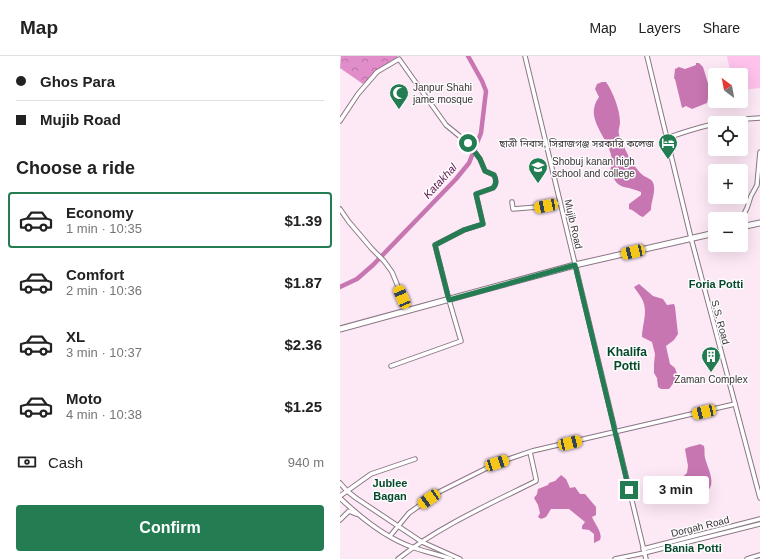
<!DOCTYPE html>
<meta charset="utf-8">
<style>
body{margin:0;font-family:Arial,"Noto Sans Bengali",sans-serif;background:#f2f2f2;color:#222;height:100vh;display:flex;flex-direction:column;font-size:15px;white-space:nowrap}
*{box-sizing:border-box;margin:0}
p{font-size:13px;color:#767676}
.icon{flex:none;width:22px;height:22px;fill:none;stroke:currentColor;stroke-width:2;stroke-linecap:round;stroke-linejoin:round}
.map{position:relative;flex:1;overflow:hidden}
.sheet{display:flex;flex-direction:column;background:#fff;width:340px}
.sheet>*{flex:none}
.hud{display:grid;align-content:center;height:88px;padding:0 16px;background:#fff}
.needle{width:26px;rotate:328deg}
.buttons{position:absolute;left:368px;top:12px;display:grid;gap:8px}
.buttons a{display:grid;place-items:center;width:40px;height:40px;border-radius:4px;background:#fff;box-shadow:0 4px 16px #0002;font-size:20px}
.end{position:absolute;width:18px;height:18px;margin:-9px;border:5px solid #247d52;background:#fff;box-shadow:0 0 0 2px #fff}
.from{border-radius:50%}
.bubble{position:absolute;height:28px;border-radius:4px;background:#fff;box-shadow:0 4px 16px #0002;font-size:13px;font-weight:600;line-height:28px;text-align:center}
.car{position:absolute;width:12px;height:24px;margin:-12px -6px;border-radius:5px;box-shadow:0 0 3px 1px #0007;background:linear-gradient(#f5c518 24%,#345 0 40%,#f5c518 0 76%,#345 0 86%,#f5c518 0)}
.hud b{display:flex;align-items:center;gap:14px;height:38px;font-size:15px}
.hud b+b{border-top:1px solid #e0e0e0}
.hud i{width:10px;height:10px;background:#222}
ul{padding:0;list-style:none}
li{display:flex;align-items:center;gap:12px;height:56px;margin:0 8px 6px;padding:0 8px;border:2px solid transparent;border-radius:4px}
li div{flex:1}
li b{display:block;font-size:15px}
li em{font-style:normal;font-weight:600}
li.active{border-color:#247d52}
li>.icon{width:36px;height:36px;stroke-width:1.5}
h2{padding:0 16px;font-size:18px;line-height:48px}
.pay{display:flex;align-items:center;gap:10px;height:44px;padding:0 16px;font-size:15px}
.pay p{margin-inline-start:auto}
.primary-button{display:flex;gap:8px;margin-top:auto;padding:8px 16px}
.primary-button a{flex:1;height:46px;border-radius:4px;background:#247d52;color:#fff;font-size:16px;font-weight:600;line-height:46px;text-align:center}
header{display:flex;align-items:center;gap:24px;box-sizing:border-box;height:56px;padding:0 20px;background:#fff;border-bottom:1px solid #e0e0e0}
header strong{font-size:19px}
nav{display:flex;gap:22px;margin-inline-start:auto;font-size:14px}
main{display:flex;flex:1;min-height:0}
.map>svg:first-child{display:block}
.forest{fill:url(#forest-crowns)}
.green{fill:#fec2ec}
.water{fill:#c776b1}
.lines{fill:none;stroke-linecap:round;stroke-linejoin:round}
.canal{stroke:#c776b1;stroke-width:4.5}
.street-casing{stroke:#8a7784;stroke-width:5.5}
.secondary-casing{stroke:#8a7784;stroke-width:7}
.street{stroke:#fff;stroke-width:3.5}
.secondary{stroke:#fff;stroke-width:5}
.route{stroke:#247d52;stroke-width:5}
.labels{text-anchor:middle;stroke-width:3;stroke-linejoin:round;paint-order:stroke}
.poi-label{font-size:10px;fill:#3a3137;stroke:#fcfcfc;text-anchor:start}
.street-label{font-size:10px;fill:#3a3137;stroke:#fcfcfc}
.water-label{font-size:11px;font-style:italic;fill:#5f154f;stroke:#fcfcfc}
.neighbourhood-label{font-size:11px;font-weight:bold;fill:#05482b;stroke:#fcfcfc}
.quarter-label{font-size:12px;font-weight:bold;fill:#05482b;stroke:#fcfcfc}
</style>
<header>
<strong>Map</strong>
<nav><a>Map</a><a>Layers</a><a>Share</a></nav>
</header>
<main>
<section class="sheet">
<div class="hud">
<b><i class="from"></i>Ghos Para</b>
<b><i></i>Mujib Road</b>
</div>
<h2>Choose a ride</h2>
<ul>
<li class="active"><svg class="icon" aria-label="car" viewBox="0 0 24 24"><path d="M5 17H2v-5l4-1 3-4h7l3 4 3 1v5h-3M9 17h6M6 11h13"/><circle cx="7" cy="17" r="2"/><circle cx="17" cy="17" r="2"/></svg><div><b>Economy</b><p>1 min · 10:35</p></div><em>$1.39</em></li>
<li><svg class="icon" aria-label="car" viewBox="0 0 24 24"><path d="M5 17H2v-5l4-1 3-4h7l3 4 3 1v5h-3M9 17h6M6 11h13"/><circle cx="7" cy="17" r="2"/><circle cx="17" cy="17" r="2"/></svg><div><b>Comfort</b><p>2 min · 10:36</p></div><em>$1.87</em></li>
<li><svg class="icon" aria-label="car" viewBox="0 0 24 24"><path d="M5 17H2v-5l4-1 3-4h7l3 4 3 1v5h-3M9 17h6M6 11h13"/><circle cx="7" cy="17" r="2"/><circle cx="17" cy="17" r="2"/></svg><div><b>XL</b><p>3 min · 10:37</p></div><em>$2.36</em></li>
<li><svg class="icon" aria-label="car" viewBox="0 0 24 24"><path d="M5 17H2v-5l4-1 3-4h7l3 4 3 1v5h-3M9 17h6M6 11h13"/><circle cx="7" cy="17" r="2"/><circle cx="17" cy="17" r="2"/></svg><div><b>Moto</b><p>4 min · 10:38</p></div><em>$1.25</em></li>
</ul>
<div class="pay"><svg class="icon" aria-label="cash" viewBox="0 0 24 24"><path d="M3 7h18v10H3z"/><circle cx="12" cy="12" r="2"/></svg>Cash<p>940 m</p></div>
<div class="primary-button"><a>Confirm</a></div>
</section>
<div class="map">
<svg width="420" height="503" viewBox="0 0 420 503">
<defs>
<pattern id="forest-crowns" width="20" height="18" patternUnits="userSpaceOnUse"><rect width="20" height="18" fill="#e08dc9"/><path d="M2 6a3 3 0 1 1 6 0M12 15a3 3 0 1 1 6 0" fill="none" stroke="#b774a4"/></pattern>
</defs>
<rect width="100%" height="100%" fill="#fde8f6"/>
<path class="forest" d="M 1,0 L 57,0 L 59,3 L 32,20 L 23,28 L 0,12 Z"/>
<path class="green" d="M 387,0 L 420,0 L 420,32 L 401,34 L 401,19 L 391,19 Z"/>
<g class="water">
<path d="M 356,7 L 359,7 L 363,11 L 370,34 L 367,47 L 352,53 L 346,50 L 342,52 L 335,23 L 334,23 L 335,13 L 339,11 L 345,13 L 356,9 Z"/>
<path d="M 262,26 L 266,26 C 273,36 280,54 280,66 C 280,72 277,75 280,81 C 284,92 294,113 304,120 C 309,123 313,123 314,130 C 315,138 311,146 311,154 L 303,161 C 297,159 296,155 289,153 L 289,148 L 301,139 L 301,136 C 283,128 280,136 270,116 C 270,113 272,109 272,106 C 272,83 242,64 259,41 L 255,33 L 257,28 Z"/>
<path d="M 299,228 L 313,240 L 323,243 L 327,249 L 334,248 L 335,251 L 338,278 L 334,284 L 326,290 L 330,308 L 335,312 L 338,321 L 329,333 L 321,333 L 318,331 L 317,322 L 314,317 L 314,308 L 315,298 L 312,286 L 302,281 C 302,269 308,257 303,245 C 301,240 297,236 294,231 Z"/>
<path d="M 360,388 L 364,390 C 365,394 364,398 365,402 C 369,416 380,434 359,439 C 352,440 347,440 341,436 L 340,423 L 347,417 L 348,410 L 345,393 C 349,390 355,390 360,388 Z"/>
<path d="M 221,419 L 226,423 L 230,432 L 235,431 L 240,438 L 245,438 L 256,451 L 256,459 L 252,461 C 255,468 263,477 260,484 L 254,487 L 254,478 L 249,474 L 242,473 L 242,470 L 245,466 L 229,453 L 211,453 L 206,461 L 201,463 L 198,461 L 200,457 L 198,449 L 194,442 L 197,438 L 198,433 L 208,429 L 209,427 L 215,425 Z"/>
</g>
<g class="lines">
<path class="canal" d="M 0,231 L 17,223 L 33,209 L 116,123 L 129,107 L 141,77 L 146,35 L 142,25 L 128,0"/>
<g class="street-casing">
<g id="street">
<path d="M 185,0 L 306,503"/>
<path d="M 307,0 L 351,182 L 420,442"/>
<path d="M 0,65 L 18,38 L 37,16 L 59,3 L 106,69 L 128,87 L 140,103 L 145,115 L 154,119 C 156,123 157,128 153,132 L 136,138 L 143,168 L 124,174 L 95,189 L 109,244 L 121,285 L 51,310"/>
<path d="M 327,82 C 358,71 387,63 420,62"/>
<path d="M 172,146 L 173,153 L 198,151 L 220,147"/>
<path d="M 0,153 L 9,166 L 32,193 L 44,205 L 52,216 L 68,255"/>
<path d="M 399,163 L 403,160 L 407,152 L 411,140 L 417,129 L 420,96"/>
<path d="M 0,427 L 7,435 L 16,442 L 82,486 L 120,503"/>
<path d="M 0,440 L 31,418 L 75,403"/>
<path d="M 0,442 C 20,461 46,482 72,491 C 85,496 98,498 111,503"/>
<path d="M 0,464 L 9,455 L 16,458"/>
<path d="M 50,480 L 69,457 L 99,436 L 157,407 L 192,395 L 395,348"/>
<path d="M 303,493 L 420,463"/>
<path d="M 58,503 C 98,471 150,448 196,425 L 196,423 L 190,396"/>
<path d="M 275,503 L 304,497 L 420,468"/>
<path d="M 407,503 L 420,499"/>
</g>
</g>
<g class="secondary-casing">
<g id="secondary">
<path d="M 401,171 L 420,167"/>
<path d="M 0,273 L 235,209 L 375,177"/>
</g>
</g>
<use href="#street" class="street"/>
<use href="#secondary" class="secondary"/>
</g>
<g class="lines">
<path class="route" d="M 128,87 L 140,103 L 145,115 L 154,119 C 156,123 157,128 153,132 L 136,138 L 143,168 L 124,174 L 95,189 L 109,244 L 235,209 L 289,434"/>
</g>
<defs>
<g id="mosque-pin" transform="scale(1)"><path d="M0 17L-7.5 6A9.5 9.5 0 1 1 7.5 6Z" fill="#247d52" stroke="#fcfcfc"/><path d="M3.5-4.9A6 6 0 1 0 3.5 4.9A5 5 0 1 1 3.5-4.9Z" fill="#fff"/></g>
<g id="hotel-pin" transform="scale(1)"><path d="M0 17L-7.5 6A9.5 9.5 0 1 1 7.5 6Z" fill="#247d52" stroke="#fcfcfc"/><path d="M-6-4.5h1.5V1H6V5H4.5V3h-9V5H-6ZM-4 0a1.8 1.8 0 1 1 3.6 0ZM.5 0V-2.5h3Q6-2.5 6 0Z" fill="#fff"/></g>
<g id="university-pin" transform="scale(1)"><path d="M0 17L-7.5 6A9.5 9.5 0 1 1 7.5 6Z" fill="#247d52" stroke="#fcfcfc"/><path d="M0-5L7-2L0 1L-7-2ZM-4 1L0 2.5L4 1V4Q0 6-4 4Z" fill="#fff"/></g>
<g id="building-pin" transform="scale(1)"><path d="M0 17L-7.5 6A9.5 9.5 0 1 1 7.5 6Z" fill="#247d52" stroke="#fcfcfc"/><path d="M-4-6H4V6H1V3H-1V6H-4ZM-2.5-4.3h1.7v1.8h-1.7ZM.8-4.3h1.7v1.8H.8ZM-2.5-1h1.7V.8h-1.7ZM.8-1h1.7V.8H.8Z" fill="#fff"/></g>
</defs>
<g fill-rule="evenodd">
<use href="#mosque-pin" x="59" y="37"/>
<use href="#hotel-pin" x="328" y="87"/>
<use href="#university-pin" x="198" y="111"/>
<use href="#building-pin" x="371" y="300"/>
</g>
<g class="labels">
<g class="poi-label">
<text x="73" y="35">Janpur Shahi<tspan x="73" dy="12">jame mosque</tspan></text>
<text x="314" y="91" text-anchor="end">ছাত্রী নিবাস, সিরাজগঞ্জ সরকারি কলেজ</text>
<text x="212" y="109">Shobuj kanan high<tspan x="212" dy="12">school and college</tspan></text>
<text x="371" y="327" text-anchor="middle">Zaman Complex</text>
</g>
<g class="street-label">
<text transform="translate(234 168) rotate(77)" y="4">Mujib Road</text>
<text transform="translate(381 266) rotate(75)" y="4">S.S. Road</text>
<text transform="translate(360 470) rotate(-14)" y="4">Dorgah Road</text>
</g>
<g class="water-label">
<text transform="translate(100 125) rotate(-47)" y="4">Katakhal</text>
</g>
<g class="neighbourhood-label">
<text x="376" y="232">Foria Potti</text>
<text x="50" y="431">Jublee<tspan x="50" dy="13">Bagan</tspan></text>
<text x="353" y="496">Bania Potti</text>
</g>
<g class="quarter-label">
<text x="287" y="300">Khalifa<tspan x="287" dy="14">Potti</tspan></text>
</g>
</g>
</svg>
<div class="buttons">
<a><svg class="needle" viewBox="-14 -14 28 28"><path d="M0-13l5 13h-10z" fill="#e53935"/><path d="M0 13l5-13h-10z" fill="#767676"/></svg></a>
<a><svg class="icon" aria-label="locate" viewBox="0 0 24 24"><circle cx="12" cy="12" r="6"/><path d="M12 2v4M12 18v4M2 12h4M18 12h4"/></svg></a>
<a>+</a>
<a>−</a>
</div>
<i class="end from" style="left:128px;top:87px"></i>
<i class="end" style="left:289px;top:434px"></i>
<div class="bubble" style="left:303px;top:420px;width:66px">3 min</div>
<i class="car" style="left:206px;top:150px;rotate:259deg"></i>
<i class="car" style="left:293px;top:196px;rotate:257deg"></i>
<i class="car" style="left:62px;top:241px;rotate:337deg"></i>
<i class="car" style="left:364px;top:356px;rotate:257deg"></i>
<i class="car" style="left:230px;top:387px;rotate:77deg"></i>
<i class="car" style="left:157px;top:407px;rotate:72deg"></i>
<i class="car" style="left:89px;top:443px;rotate:235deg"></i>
</div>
</main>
